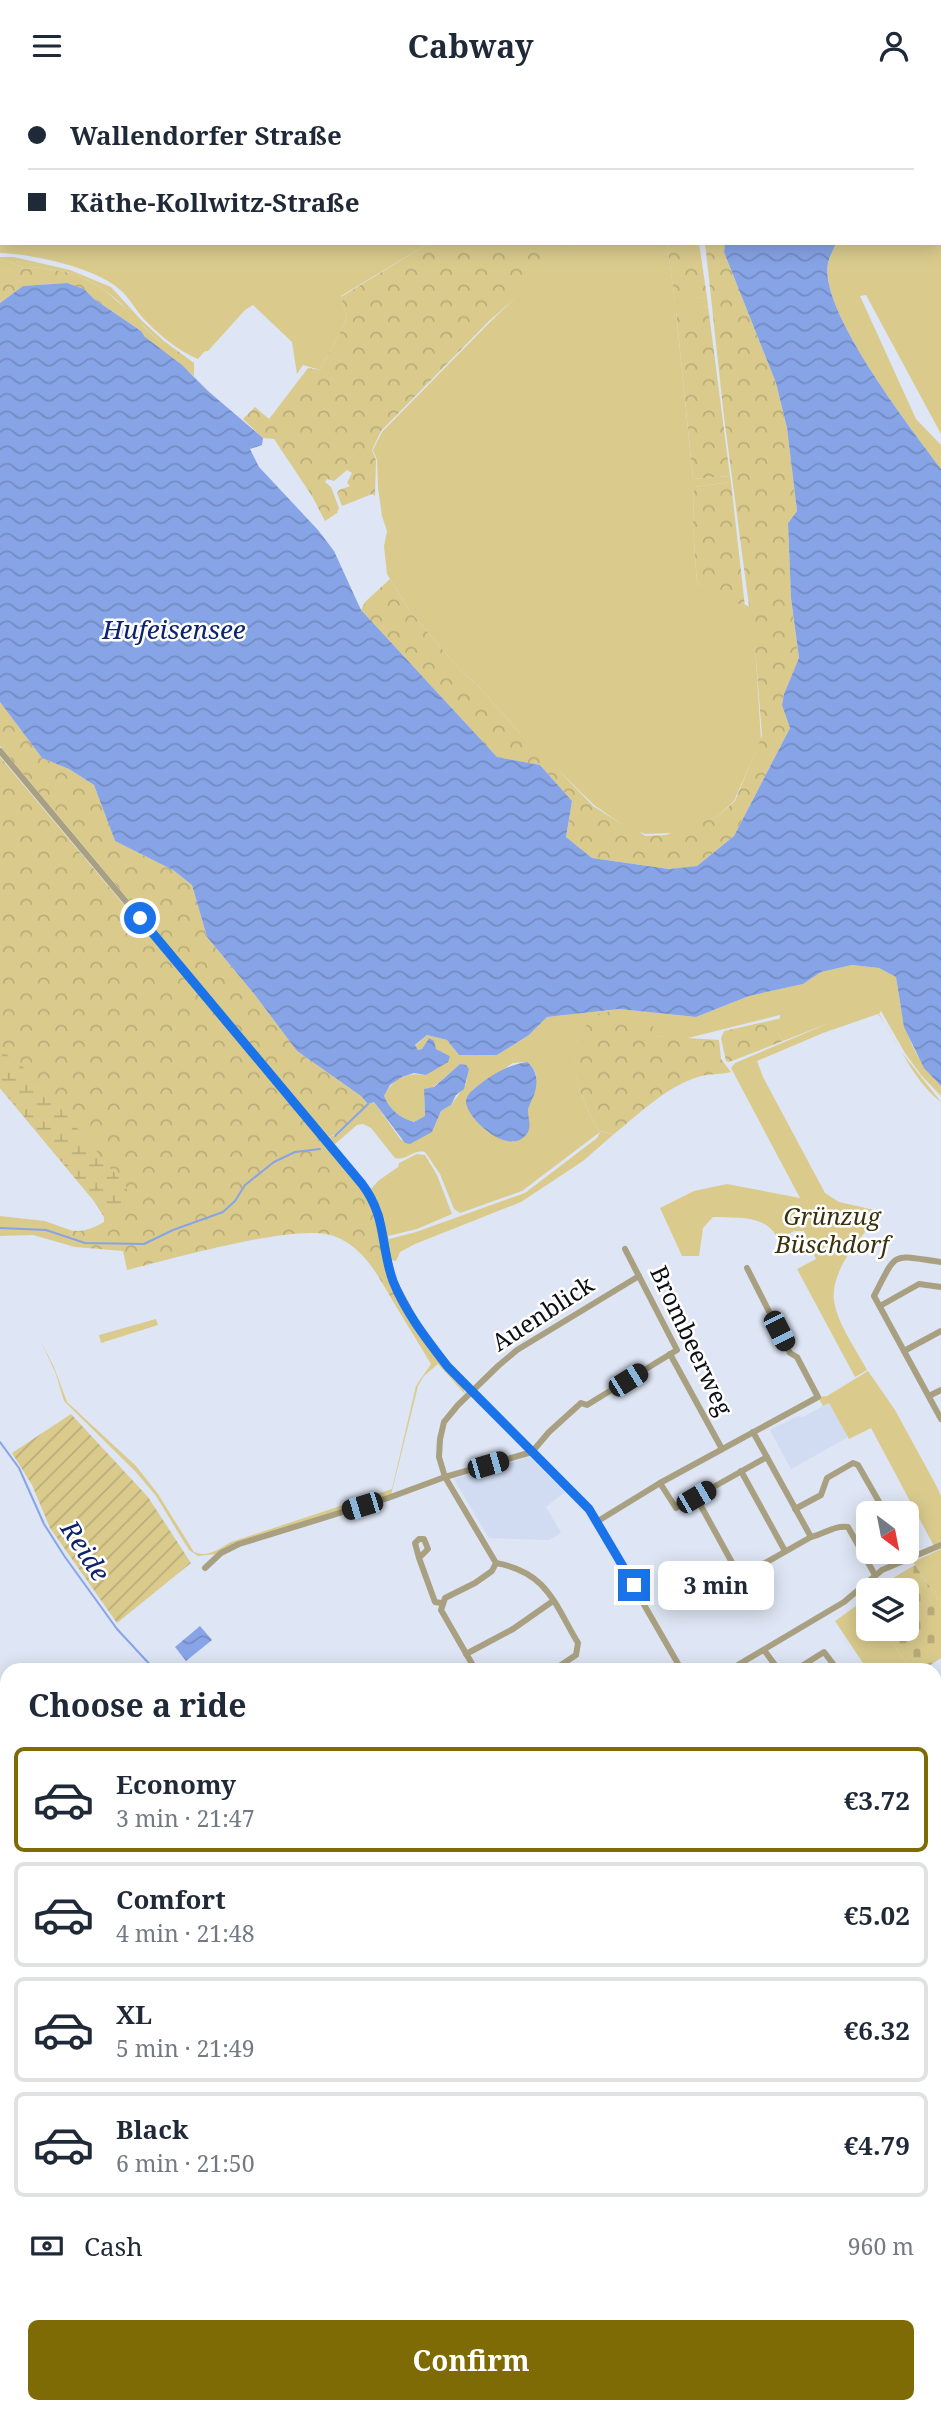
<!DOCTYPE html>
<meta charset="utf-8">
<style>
body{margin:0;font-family:"Noto Serif",serif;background:#f6f6f7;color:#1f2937;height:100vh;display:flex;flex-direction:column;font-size:26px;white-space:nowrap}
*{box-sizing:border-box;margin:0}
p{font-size:23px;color:#747a83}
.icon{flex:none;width:38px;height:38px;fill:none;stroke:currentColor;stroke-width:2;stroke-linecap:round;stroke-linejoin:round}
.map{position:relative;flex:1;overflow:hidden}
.side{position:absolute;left:0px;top:1572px;width:942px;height:751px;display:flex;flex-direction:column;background:#fff;border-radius:21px 21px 0 0;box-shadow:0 4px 18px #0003}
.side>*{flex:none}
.guide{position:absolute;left:0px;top:0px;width:942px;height:154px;box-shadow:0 4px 18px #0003;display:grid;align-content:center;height:154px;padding:0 28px;background:#fff}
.needle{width:46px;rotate:148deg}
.fabs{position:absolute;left:856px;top:1410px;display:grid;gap:14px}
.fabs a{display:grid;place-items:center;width:63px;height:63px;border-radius:10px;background:#fff;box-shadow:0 4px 18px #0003;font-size:35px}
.end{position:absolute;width:32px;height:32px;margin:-16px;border:9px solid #1a73e8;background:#fff;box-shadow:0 0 0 4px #fff}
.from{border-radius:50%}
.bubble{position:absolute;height:49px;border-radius:10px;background:#fff;box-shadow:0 4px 18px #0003;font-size:23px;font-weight:700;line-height:49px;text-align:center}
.car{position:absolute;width:21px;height:42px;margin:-21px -10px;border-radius:9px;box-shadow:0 0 5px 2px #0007;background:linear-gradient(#222 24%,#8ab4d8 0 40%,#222 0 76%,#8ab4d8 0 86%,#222 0)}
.guide b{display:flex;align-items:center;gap:24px;height:66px;font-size:26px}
.guide b+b{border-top:2px solid #e0e1e3}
.guide i{width:18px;height:18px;background:#1f2937}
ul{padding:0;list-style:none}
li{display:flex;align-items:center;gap:21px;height:105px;margin:0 14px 10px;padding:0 14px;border:4px solid #e0e1e3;border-radius:10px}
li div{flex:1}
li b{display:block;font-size:26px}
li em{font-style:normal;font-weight:700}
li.on{border-color:#7f6b05}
li>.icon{width:63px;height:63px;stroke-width:1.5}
h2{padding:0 28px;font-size:32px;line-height:84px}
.pay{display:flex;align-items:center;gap:18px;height:77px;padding:0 28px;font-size:26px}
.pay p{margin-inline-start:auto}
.button{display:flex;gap:14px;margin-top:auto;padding:14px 28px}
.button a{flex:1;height:80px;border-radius:10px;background:#7f6b05;color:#fff;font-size:28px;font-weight:700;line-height:80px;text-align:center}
header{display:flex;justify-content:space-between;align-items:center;height:91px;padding:0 28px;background:#fff;font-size:32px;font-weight:700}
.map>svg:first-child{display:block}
.built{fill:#d1dbf1}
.green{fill:#dacb8d;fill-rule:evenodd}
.forest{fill:url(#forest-crowns)}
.wetland{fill:url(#wetland-marsh)}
.cemetery{fill:url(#cemetery-stones)}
.garden{fill:url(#garden-furrows)}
.water{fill:url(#water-waves)}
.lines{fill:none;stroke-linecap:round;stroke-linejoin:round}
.stream{stroke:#87a4e6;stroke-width:2}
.minor{stroke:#a8a080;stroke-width:6}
.major{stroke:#756624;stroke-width:8}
.tram{stroke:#7c808b;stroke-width:2}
.route{stroke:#1a73e8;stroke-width:9}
.labels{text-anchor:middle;stroke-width:5;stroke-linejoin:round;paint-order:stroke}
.park-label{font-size:24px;font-style:italic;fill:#39310d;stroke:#fff}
.street-label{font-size:24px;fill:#0d0f14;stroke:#fff}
.water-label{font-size:26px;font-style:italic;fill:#0d236e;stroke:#fff}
</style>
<header><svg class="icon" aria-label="menu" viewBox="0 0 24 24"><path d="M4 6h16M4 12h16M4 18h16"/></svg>Cabway<svg class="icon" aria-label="person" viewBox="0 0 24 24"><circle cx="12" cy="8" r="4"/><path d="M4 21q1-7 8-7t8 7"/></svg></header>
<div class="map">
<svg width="941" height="2322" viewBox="0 0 941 2322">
<defs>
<pattern id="forest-crowns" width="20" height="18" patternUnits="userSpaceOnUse" patternTransform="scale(1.75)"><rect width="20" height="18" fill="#dacb8d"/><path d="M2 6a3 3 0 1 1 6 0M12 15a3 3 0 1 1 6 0" fill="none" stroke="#baad79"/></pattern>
<pattern id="wetland-marsh" width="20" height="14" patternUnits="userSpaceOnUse" patternTransform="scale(1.75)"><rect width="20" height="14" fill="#dacb8d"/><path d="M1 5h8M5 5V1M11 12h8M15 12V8" fill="none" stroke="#baad79"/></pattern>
<pattern id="cemetery-stones" width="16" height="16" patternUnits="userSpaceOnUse" patternTransform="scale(1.75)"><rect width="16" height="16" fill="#dacb8d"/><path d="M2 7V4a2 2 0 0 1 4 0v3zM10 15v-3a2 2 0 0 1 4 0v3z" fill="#baad79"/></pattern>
<pattern id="garden-furrows" width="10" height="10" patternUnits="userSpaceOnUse" patternTransform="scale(1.75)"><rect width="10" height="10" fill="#dacb8d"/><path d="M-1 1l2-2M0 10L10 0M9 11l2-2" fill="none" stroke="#baad79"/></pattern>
<pattern id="water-waves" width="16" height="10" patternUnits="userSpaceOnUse" patternTransform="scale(1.75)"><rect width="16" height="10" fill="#87a4e6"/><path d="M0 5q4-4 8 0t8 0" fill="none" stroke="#738cc4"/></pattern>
</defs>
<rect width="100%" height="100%" fill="#dee5f4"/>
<g class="built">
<path d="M 829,1312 L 848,1346 L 791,1378 L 770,1339 L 798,1325 L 803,1326 Z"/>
<path d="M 529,1366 L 565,1401 L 546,1416 L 561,1442 L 549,1449 L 489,1447 L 454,1388 Z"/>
</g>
<g class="green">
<path d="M 13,0 L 625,0 L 12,2 Z"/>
<path d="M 2,28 L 2,152 L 429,152 L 341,205 L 347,228 L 320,279 L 303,274 L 297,283 L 292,251 L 253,214 L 245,219 L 208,260 L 205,260 L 198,268 C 178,260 157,242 142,226 C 134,216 128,205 118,197 C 93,176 32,163 0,162 Z"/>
<path d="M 941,93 L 941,343 L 866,204 L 860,205 L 916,328 L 941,354 L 941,378 C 912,339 818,219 828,172 C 829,166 834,158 836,152 L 940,152 Z"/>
<path d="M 573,152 L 667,152 L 675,210 L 707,206 L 708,215 L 676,221 L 693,388 L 730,385 L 731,391 L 694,396 L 693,436 L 697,492 L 750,516 L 756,568 L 761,649 L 734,710 L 718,725 L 685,738 L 672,742 L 645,743 L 620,732 L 594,714 L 518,640 L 479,596 L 458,577 L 409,519 L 387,483 L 384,455 L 387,440 L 382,425 L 378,397 L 377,369 L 373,359 L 382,341 L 490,231 Z"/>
<path d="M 0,166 L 14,166 L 70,179 L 111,196 L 142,230 L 164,250 L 161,252 L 117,209 L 102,197 L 76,183 L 37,176 L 25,178 L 10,171 L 0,169 Z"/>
<path d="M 852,874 L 879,877 L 896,886 C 903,933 907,959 941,995 L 941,1005 L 921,984 L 905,962 L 881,920 L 879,923 L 903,963 L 941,1011 C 911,988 900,952 878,923 L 823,942 L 757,970 L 763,986 L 825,1102 L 839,1111 L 883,1121 C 863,1143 830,1178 834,1210 C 838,1234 856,1258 867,1279 L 855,1286 L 797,1178 L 816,1168 L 804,1140 L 794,1140 L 778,1149 C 769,1123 735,1127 713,1126 L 703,1137 L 699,1165 L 682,1165 L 660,1117 L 694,1100 L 727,1093 L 800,1107 L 731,977 L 735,972 L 829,932 L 783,950 L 779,943 L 780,924 L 684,948 L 657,945 L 577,949 C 569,982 583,1012 599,1040 L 614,1043 L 583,1070 L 521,1111 L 415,1153 L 400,1161 L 396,1170 L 391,1169 L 383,1124 L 371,1098 L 378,1090 L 398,1076 L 399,1072 L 417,1063 L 425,1064 L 437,1084 L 452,1123 L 417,1138 L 388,1145 L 389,1148 L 416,1141 L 525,1102 L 597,1047 L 600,1041 L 522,1100 L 460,1122 L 454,1118 L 440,1083 L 425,1061 C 413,1058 407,1070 395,1067 L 371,1037 L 363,1033 L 357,1034 L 335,1053 L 327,1046 L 338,1044 L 368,1013 L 374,1011 L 401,1049 L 432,1041 L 441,1020 L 451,1014 L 466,993 L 467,987 L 460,973 L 424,1004 L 425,1025 L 414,1031 C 400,1027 390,1019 384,1005 C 393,987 407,981 426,984 L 450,965 L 436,958 L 429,947 L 422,958 L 418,959 L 415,955 L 427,944 L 447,949 L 459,964 L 497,964 L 529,944 L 547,926 L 619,918 L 696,926 L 749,905 L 803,893 L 821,881 ZM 527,971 C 546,985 530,1002 528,1019 C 527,1037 535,1041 513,1051 L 488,1041 L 471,1021 L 472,999 L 513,972 Z"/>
<path d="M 0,1125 L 45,1130 L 70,1139 L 75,1156 L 33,1144 L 0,1145 Z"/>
<path d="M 400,1210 L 429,1256 L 463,1296 L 465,1303 L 438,1273 L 424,1285 L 418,1295 L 391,1404 L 235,1452 L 216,1463 L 198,1465 L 189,1459 L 156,1405 L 136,1381 L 64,1310 L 56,1283 L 41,1251 L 54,1276 L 67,1311 L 136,1375 L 158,1403 L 194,1461 C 209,1467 218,1458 231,1451 L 392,1398 L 416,1295 L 431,1273 L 394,1212 Z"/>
<path d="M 156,1228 L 158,1234 L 101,1252 L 99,1244 Z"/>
<path d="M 868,1280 L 895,1319 L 937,1396 L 941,1405 L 941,1454 L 935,1457 L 871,1337 L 849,1348 L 829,1312 L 823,1315 L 818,1306 L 827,1305 Z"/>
<path d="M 941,1458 L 941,1512 L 913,1471 Z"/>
<path d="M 863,1510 L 868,1517 L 868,1538 L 883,1538 L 911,1578 L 867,1578 L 835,1530 Z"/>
<path d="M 0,2286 L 7,2293 L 7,2315 L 93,2315 L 99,2322 L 0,2322 Z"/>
</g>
<g class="forest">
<path d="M 429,152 L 573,152 L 537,188 L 489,230 L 381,340 L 372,359 L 376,369 L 375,405 L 372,403 L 342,415 L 337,402 L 339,399 L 350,395 L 347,392 L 352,382 L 347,379 L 334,390 L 327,388 L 325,391 L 331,396 L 339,417 L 337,422 L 325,430 L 312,405 L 274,348 L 263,347 L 243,328 L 255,316 L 269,328 L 308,277 L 320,279 L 347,228 L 341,206 Z"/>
<path d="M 667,152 L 699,152 L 707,206 L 675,211 Z"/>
<path d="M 705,152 L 725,152 L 724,161 L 776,292 L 787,337 L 797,420 L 788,432 L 791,507 L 799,568 L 784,603 L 782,613 L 790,637 L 734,745 L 697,775 L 669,778 L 592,767 L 566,746 L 572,710 L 540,674 L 497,666 L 361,519 L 365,511 L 390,488 L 409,519 L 458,577 L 479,596 L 518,640 L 538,658 L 593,715 L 620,732 L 634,736 L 645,745 L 666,744 L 718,725 L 735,710 L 762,645 L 756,568 L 724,326 Z"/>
<path d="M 0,169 L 10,171 L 25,178 L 37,176 L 76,183 L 102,197 L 125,217 L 130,218 L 143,235 L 161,252 L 164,250 L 194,272 L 194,285 L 145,246 L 141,240 L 94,208 L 83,198 L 67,192 L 23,195 L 0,212 Z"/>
<path d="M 708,215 L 730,385 L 693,388 L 676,220 Z"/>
<path d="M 731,391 L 745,516 L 697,492 L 693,436 L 694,396 Z"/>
<path d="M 0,611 L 42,667 L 69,678 L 94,694 L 115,750 L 173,779 L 192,794 L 207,846 L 255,904 L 297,960 L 361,1005 L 368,1013 L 337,1043 L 327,1046 L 0,655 Z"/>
<path d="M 0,666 L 363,1099 L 374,1118 L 379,1135 L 385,1173 L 400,1210 L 394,1212 C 378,1185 365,1157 334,1145 C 298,1131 169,1169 127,1179 L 123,1160 L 75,1156 L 70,1139 C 83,1142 93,1137 104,1131 L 104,1126 L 94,1110 L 0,997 Z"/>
<path d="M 618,919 L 654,936 L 657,945 L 719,949 L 721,968 L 731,981 C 721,984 709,982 698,986 C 667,995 639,1023 614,1043 L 599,1040 C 584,1013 571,987 575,955 L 577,949 L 593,924 Z"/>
<path d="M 782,927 L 779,943 L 783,950 L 729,971 L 726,970 L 721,947 L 724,940 Z"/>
</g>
<path class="wetland" d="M 0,958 L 33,984 L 127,1097 L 128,1114 L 119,1122 L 104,1126 L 94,1110 L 0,997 Z"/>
<path class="cemetery" d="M 915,1474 L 941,1512 L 941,1567 L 924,1578 L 911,1578 L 883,1538 L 906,1538 L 906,1500 L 871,1500 Z"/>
<path class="garden" d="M 71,1323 L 148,1406 L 191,1472 L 117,1532 L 50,1437 L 32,1394 L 12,1362 Z"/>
<g class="water">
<path d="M 725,152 L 836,152 C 834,158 829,166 828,172 C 818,219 912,339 941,378 L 941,995 L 924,977 L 904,936 L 896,886 L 879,877 L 852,874 L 821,881 L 803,893 L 749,905 L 696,926 L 619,918 L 547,926 L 529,944 L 497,964 L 459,964 L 447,949 L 427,944 L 415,954 L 418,959 L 422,958 L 429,947 L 434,950 L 436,958 L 450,965 L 448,971 L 426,984 L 414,982 L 402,986 L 390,994 L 384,1005 C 390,1019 400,1027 414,1031 L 425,1025 L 424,998 L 434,996 L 460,973 L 466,974 L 469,978 L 464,998 L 456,1004 L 451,1014 L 441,1020 L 432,1041 L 410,1053 L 405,1052 L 374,1011 L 368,1013 L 361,1005 L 297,960 L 255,904 L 207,846 L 192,794 L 173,779 L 115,750 L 94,694 L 69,678 L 42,667 L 0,611 L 0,212 L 23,195 L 67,192 L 84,198 L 94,208 L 141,240 L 145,246 L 182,274 L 208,300 L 263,347 L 262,354 L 250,358 L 259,376 L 318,439 L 334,460 L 361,519 L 497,666 L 540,674 L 572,710 L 566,746 L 592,767 L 669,778 L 697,775 L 734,745 L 790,637 L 782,614 L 784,603 L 799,567 L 791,507 L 788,432 L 797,420 L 787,337 L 776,292 L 724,161 Z"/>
<path d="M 527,971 C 538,979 538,993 534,1004 C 532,1009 529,1014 528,1019 C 528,1029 533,1037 525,1045 C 507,1065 465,1026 466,1010 C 467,1004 471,1000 475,997 C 493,983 505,975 527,971 Z"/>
<path d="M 200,1535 L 212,1549 L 186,1570 L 175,1556 Z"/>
</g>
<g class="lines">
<g class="stream">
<path d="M 335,1045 L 368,1013"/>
<path d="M 0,1137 L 46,1139 L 85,1152 L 144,1153 L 173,1139 L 223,1121 L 235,1110 L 245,1094 L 274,1071 L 295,1061 L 320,1058"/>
<path d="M 0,1351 L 19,1377 L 44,1433 L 65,1466 L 117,1538 L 154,1578"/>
<path d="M 934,1880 L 941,1875"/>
<path d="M 934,1955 L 941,1964"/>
<path d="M 500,2315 L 501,2322"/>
</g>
<g class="minor">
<path d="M 0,660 L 362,1093 L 380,1124 L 392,1187 L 417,1233 L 448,1276 L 589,1418 L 681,1578"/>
<path d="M 941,1171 C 890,1164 898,1159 874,1205 L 941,1328"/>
<path d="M 880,1215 L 919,1193 L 941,1196"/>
<path d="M 904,1260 L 941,1240"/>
<path d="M 670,1263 L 722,1358"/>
<path d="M 929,1305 L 941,1299"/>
<path d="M 753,1341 L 811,1446 C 825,1443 834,1434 848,1436 L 875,1484"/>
<path d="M 532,1361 L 549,1341 L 581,1312 L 587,1314 L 677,1259 L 625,1158"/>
<path d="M 741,1380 L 785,1460"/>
<path d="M 660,1392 L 676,1417 L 767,1366"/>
<path d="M 696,1406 L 740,1486"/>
<path d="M 795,1418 L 821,1404 L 827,1387 L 853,1372 L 858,1374 L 886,1423"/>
<path d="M 598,1430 L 660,1392 L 818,1306 L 797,1266 L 790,1262 L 747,1177"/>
<path d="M 419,1467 L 415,1452 L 419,1448 L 424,1448 L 428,1458 L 419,1467 L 435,1511 L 441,1512"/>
<path d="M 866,1469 L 881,1461"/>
<path d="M 496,1472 C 547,1481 554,1512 578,1552 L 576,1564 L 555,1578"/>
<path d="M 205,1477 L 221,1462 L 239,1453 L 388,1407 L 445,1386 L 532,1361"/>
<path d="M 719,1498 L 811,1446"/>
<path d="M 764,1559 L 778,1578"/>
<path d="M 466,1563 L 513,1538 L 553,1510"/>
<path d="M 475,1578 L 441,1519 L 445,1507 L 475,1492 L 492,1480 L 496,1472 L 445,1386 L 439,1366 L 440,1348 L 444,1331 L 458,1314 L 498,1275 L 517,1259 L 639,1185"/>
<path d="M 731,1578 L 844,1511 L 882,1479 L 941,1454"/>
<path d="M 797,1578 L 824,1561 L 837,1578"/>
<path d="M 934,1688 L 941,1684"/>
<path d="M 934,2007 L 941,2016"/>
<path d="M 934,2049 L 941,2044"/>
<path d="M 0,2162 L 7,2164"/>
<path d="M 367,2315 L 370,2322"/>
<path d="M 584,2315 L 585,2322"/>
</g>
<g class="major">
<path d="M 934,1800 L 941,1795"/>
<path d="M 934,1808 L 941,1804"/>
<path d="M 0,2096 L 7,2093"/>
</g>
<path class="tram" d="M 934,1804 L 941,1799"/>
</g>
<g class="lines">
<path class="route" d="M 140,827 L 362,1093 C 387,1126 380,1154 393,1190 C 405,1221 428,1250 448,1276 L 589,1418 L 634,1494"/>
</g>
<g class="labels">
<g class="park-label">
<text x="832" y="1134">Grünzug<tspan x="832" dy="28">Büschdorf</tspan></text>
</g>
<g class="street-label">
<text transform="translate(543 1223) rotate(-33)" y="8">Auenblick</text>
<text transform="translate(691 1250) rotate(65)" y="8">Brombeerweg</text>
</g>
<g class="water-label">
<text x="174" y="548">Hufeisensee</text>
<text transform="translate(85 1460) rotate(57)" y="9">Reide</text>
</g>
</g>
</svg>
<div class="fabs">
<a><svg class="needle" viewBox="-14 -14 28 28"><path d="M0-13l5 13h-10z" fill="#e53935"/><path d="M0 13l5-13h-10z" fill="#747a83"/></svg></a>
<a><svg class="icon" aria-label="layers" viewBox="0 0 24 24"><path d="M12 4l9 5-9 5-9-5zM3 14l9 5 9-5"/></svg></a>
</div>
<i class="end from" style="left:140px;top:827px"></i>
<i class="end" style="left:634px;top:1494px"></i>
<div class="bubble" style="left:658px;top:1470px;width:116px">3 min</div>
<i class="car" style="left:779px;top:1240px;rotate:153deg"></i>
<i class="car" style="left:628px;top:1289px;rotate:58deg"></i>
<i class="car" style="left:488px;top:1374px;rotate:74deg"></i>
<i class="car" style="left:696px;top:1406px;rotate:60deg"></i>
<i class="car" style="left:362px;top:1415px;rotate:253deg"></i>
<div class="guide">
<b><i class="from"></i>Wallendorfer Straße</b>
<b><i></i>Käthe-Kollwitz-Straße</b>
</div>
<section class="side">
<h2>Choose a ride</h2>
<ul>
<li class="on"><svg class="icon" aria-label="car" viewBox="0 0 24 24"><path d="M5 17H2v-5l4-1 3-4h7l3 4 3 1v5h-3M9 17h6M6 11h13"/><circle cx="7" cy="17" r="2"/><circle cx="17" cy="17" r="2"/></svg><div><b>Economy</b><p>3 min · 21:47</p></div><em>€3.72</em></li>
<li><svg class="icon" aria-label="car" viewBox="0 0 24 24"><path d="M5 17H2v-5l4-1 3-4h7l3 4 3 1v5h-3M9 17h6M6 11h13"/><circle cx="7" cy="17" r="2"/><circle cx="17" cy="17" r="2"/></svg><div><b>Comfort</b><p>4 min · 21:48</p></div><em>€5.02</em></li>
<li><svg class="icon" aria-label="car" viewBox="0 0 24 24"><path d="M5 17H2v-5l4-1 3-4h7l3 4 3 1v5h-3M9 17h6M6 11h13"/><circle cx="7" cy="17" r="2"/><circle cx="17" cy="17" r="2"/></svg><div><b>XL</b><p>5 min · 21:49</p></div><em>€6.32</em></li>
<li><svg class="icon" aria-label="car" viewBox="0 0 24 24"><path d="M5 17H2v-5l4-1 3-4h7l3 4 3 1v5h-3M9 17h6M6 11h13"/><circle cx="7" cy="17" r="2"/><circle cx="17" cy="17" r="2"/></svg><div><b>Black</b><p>6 min · 21:50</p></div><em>€4.79</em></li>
</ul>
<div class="pay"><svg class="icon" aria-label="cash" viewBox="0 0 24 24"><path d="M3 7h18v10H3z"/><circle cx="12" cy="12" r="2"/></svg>Cash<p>960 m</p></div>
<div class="button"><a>Confirm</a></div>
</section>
</div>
